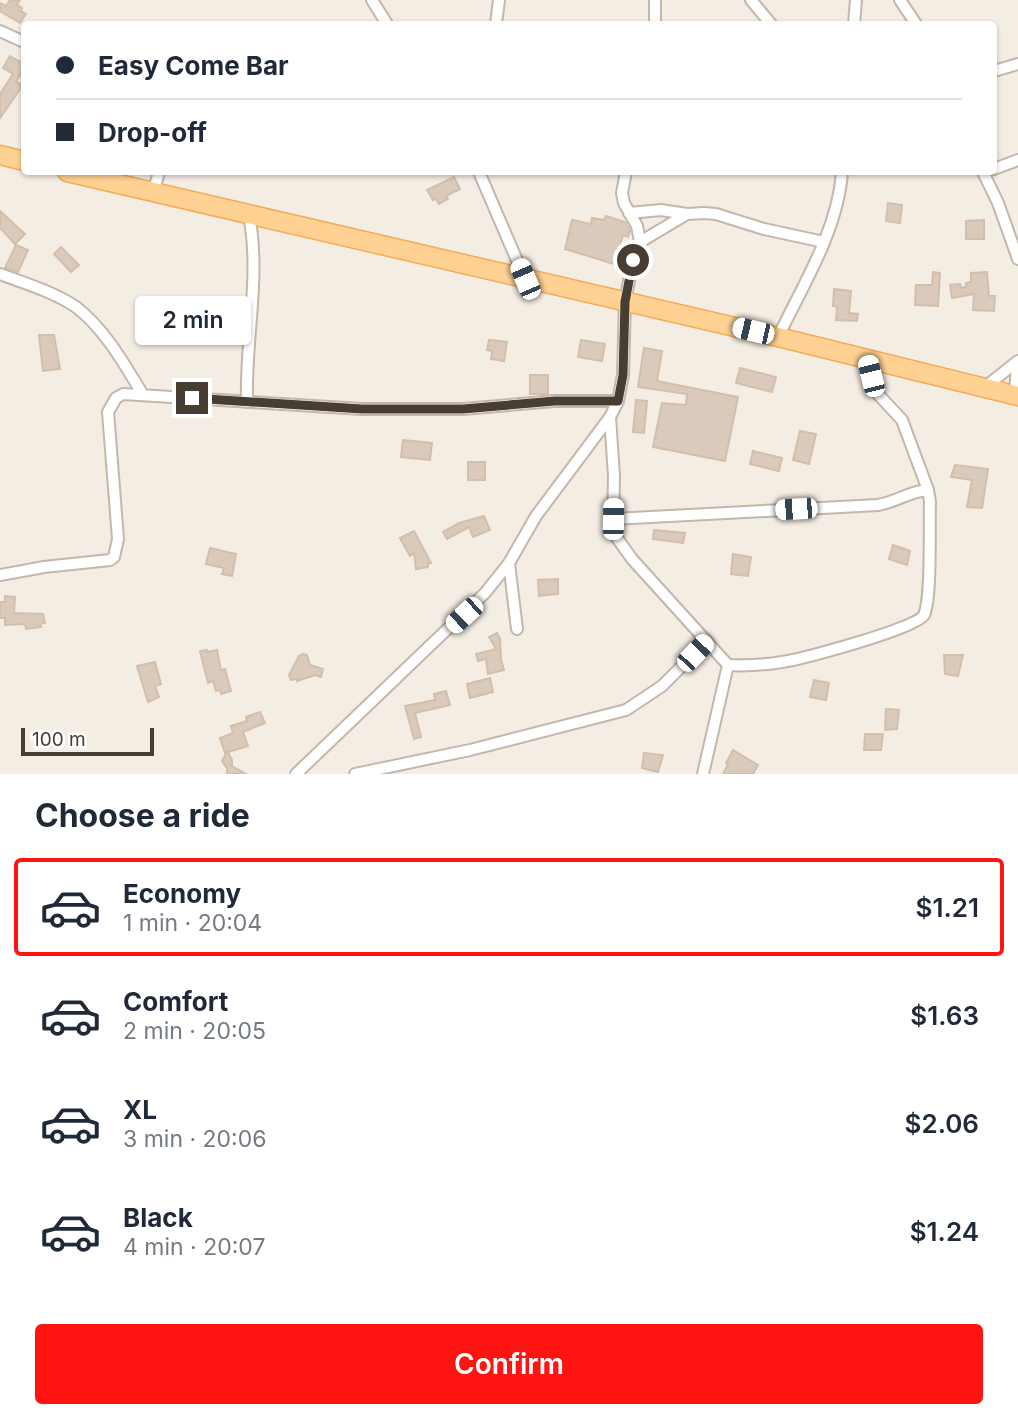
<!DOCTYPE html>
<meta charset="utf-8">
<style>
body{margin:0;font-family:Inter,sans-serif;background:#f6f6f7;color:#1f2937;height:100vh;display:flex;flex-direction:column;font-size:26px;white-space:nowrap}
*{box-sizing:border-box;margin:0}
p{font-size:23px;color:#747a83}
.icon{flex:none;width:38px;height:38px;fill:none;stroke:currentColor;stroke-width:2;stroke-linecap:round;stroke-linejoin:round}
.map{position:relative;height:774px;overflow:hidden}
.drawer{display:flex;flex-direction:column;background:#fff;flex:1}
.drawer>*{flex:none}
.top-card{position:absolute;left:21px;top:21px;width:976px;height:154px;border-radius:7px;box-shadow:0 2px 5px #0004;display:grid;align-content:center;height:154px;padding:0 35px;background:#fff}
.scale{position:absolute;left:21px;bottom:18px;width:133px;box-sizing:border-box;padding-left:7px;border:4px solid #473d33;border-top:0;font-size:19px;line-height:24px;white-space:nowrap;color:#473d33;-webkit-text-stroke:5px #fff;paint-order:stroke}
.end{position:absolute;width:32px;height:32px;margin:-16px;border:9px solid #473d33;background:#fff;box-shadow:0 0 0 4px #fff}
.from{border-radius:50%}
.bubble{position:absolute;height:49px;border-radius:7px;background:#fff;box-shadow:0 2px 5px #0004;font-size:23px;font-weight:600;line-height:49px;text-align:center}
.car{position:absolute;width:21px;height:42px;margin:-21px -10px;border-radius:9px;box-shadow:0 0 5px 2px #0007;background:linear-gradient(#fff 24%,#345 0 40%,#fff 0 76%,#345 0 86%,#fff 0)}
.top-card b{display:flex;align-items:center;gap:24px;height:66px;font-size:26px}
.top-card b+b{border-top:2px solid #e0e1e3}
.top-card i{width:18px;height:18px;background:#1f2937}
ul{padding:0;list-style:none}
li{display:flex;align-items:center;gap:21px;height:98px;margin:0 14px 10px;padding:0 21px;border:4px solid transparent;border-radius:7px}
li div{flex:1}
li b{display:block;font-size:26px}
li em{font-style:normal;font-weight:600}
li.current{border-color:#ff1411}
li>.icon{width:63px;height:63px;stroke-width:1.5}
h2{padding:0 35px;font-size:32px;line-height:84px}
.button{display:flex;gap:14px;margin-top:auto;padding:14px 35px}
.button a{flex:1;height:80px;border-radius:7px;background:#ff1411;color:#fff;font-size:28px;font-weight:600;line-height:80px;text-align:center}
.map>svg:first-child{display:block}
.building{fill:#dacabc;stroke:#d3beab;stroke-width:2}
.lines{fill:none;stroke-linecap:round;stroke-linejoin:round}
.street-casing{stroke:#c4b7a9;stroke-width:14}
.primary-casing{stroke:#f1ad56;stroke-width:21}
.street{stroke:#fff;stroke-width:10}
.primary{stroke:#ffd193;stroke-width:18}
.route{stroke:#473d33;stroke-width:9}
</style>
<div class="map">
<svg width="1018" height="774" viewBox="0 0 1018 774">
<rect width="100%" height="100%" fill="#f4ede4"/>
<g class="building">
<path d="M 10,0 L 20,0 L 17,5 L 22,8 L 21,11 L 26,14 L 20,23 L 0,11 L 0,3 L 6,6 Z"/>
<path d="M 10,56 L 24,64 L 24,68 L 16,82 L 23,85 L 0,118 L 0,94 L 13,74 L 3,68 Z"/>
<path d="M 454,177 L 460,189 L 446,196 L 448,199 L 439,204 L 436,199 L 433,200 L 427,190 Z"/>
<path d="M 888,203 L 902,205 L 900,223 L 886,221 Z"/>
<path d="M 0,211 L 25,234 L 15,244 L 0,228 Z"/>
<path d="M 606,216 L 625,222 L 630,231 L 628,237 L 623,235 L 614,264 L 565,249 L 572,220 L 591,224 L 592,218 L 604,220 Z"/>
<path d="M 984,220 L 984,239 L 966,239 L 966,221 Z"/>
<path d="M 16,245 L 28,250 L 18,272 L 5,268 Z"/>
<path d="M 61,247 L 79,265 L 71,272 L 54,254 Z"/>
<path d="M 933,272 L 940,273 L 938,306 L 915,305 L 916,285 L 932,285 Z"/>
<path d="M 987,272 L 989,296 L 995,296 L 994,311 L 973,310 L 974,294 L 952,298 L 950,285 L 960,284 L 961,288 L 966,287 L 966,283 L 971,282 L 971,273 Z"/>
<path d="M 834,289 L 851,291 L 849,313 L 858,314 L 857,321 L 836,320 L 837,307 L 833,306 Z"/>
<path d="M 39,335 L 54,335 L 60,369 L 43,371 Z"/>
<path d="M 489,340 L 507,342 L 504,361 L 491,359 L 492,351 L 487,350 Z"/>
<path d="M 581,340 L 605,344 L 602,361 L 578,357 Z"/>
<path d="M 644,348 L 662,351 L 657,381 L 738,397 L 725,461 L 653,447 L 662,403 L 686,405 L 687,394 L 638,387 Z"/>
<path d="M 740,368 L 776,377 L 772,392 L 736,383 Z"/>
<rect x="530" y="375" width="18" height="19"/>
<path d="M 636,400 L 647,401 L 644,433 L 633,432 Z"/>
<path d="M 800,431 L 816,434 L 809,464 L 793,460 Z"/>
<path d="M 403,440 L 432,443 L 430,460 L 401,457 Z"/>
<path d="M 753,451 L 782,458 L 779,471 L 750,464 Z"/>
<rect x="468" y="462" width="17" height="18"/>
<path d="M 955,465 L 988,469 L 982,508 L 967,507 L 972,480 L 951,477 Z"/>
<path d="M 484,516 L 490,530 L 473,537 L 469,527 L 447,539 L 443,532 L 459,523 Z"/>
<path d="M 654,530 L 685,533 L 683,543 L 653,539 Z"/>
<path d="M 414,531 L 431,563 L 428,563 L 428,567 L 416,569 L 414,553 L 410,556 L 400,538 Z"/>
<path d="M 893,545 L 910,551 L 907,565 L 889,559 Z"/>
<path d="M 210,548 L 236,554 L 232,576 L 222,574 L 224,568 L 206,564 Z"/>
<path d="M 733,554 L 751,557 L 748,576 L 731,574 Z"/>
<path d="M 558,579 L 558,594 L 539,596 L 538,580 Z"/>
<path d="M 5,596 L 15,597 L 14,613 L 43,614 L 45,623 L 40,624 L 41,627 L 26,629 L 25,624 L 5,625 L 5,618 L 0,618 L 0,602 L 5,602 Z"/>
<path d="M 497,633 L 500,639 L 501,658 L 500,656 L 504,670 L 488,674 L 486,659 L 478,661 L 476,654 L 496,649 L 489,637 Z"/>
<path d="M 207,650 L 207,652 L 217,650 L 221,670 L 225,669 L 231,691 L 221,694 L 220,690 L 216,691 L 213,681 L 208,683 L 200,651 Z"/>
<path d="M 303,654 L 307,655 L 310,665 L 323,669 L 321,677 L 315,675 L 297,681 L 297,679 L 291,680 L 289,675 L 299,656 Z"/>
<path d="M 944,655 L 963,655 L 958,676 L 945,674 Z"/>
<path d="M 155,662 L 161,684 L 155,686 L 159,697 L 148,702 L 137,666 Z"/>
<path d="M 490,678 L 493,692 L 470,698 L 467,684 Z"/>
<path d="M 814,680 L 829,683 L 826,700 L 810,697 Z"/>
<path d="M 446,691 L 450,705 L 415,713 L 421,737 L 414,739 L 405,706 L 435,700 L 434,694 Z"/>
<path d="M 886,709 L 899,710 L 897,729 L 885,730 Z"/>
<path d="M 260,712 L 265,723 L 243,732 L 248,746 L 228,752 L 232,760 L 232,766 L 246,774 L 227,774 L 227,768 L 222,761 L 227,752 L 225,753 L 220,738 L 233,733 L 231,726 L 247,721 L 246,717 Z"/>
<path d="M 865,734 L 883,734 L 881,750 L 864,750 Z"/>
<path d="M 733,750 L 758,765 L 753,774 L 723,774 L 728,764 L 726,763 Z"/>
<path d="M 644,753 L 663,755 L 658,772 L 642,768 Z"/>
</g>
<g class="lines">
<g class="street-casing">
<g id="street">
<path d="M 372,0 L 387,24"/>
<path d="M 751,0 L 771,24"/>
<path d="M 900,0 L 916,24"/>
<path d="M 496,24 L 499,0"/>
<path d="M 655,24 L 655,0"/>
<path d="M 854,24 L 856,0"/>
<path d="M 0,31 L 24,42"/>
<path d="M 994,71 L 1018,64"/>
<path d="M 994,169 L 1018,160"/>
<path d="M 479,172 L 525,279"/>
<path d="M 983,172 L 998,203 L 1018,259"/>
<path d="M 153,193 L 159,172"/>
<path d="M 629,213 L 661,210 L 687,214"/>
<path d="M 640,242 L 687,214 L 704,213 L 716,214 L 764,229 L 824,242"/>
<path d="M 0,274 C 24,283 54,292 76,307 C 104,328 125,365 143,395"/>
<path d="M 778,337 C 803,285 838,230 842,172"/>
<path d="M 985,387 L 1018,361"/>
<path d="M 1015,396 L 1017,362"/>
<path d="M 247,402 C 245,339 261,277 249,215"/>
<path d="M 610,417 L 614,476 L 613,529 L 617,538 L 632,559 L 728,665 L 703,774"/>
<path d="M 613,519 L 878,505 C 896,502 910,491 928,490"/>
<path d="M 509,563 L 517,629"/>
<path d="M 0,575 L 44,567 L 110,560 L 114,557 L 118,539 L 108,412 L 116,398 L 123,394 L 362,409 L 463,409 L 555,401 L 618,401"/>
<path d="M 728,665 C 746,666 764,665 782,662 C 802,659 918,628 924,615 C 932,597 929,525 930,502 L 928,490 L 902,420 L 877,393 L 873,385 L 866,359"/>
<path d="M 296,774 L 485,593 L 509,563 L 536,516 L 610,417 L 618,401 L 623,375 L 625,302 L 633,260 L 640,242 L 637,226 L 624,203 L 622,193 L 626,172"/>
<path d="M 355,774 L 470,750 L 626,710 L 662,686 L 707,641"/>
</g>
</g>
<g class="primary-casing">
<g id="primary">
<path d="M 0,155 L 24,161"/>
<path d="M 67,172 L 778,337 L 1018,396"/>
</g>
</g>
<use href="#street" class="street"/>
<use href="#primary" class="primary"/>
</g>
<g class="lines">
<path class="route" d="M 192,398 L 362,409 L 463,409 L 555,401 L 618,401 L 623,375 L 625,302 L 633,260"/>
</g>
</svg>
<div class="scale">100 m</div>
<i class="end from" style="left:633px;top:260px"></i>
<i class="end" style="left:192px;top:398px"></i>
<div class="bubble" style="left:135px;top:296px;width:116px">2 min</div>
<i class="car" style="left:525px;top:279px;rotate:337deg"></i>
<i class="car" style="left:753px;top:331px;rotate:283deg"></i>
<i class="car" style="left:871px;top:376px;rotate:346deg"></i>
<i class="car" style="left:796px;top:509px;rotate:267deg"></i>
<i class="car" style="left:613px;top:519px;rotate:1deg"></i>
<i class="car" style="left:464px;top:615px;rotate:227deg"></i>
<i class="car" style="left:695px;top:653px;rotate:44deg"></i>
<div class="top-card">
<b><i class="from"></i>Easy Come Bar</b>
<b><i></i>Drop-off</b>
</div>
</div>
<section class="drawer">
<h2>Choose a ride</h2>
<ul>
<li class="current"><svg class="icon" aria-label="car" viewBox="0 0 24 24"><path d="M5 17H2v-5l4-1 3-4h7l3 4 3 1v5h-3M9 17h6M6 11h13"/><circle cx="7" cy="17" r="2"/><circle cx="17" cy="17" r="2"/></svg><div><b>Economy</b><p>1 min · 20:04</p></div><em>$1.21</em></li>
<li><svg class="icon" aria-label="car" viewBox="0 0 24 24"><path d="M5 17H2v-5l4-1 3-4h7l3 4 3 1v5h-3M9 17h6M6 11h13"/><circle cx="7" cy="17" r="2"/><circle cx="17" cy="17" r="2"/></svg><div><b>Comfort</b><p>2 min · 20:05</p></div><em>$1.63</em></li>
<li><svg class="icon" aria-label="car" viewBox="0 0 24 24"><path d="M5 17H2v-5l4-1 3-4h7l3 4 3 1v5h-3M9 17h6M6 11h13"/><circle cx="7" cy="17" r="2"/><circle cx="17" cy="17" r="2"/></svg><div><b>XL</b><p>3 min · 20:06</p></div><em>$2.06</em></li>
<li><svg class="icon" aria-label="car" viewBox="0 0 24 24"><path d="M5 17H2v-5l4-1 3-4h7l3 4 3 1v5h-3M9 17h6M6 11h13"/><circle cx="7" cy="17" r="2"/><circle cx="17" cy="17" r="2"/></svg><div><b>Black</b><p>4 min · 20:07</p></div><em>$1.24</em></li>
</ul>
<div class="button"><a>Confirm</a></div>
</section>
